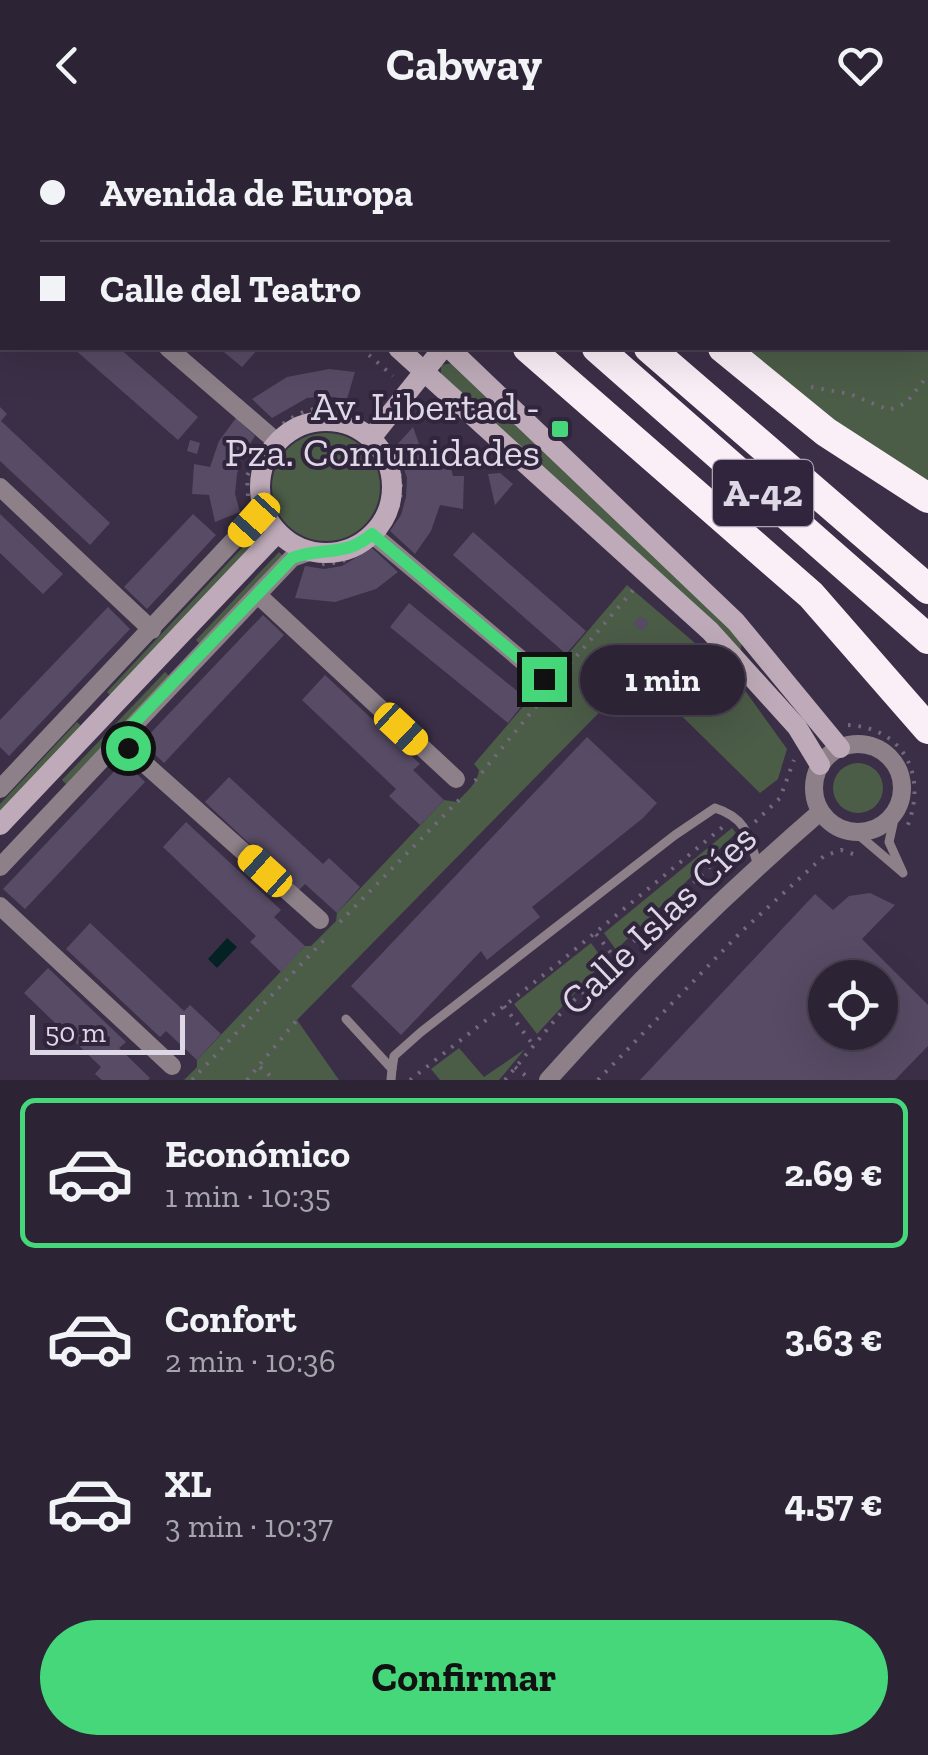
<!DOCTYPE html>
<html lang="es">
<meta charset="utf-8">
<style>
body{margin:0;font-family:"Zilla Slab",serif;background:#342b3d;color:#f1f3f6;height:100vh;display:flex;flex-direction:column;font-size:38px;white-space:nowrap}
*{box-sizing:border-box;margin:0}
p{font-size:32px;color:#a6a4ad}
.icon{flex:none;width:55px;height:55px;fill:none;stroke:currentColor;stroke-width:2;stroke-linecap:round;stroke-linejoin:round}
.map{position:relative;height:950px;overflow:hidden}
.details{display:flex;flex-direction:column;background:#2c2335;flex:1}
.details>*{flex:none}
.top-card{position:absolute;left:0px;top:0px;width:930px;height:220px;box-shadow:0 10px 40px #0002,0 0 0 2px #484050;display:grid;align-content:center;height:220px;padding:0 40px;background:#2c2335}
.tools{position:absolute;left:808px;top:830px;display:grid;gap:20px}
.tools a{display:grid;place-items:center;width:90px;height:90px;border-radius:50%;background:#2c2335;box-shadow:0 10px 40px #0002,0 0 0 2px #484050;font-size:50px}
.scale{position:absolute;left:30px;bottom:25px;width:155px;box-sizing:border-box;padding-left:10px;border:5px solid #ded7e6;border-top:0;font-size:28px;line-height:35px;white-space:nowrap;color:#ded7e6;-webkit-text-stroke:8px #30253c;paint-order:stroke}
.end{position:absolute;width:45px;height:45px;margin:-22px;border:12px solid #45d77a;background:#111;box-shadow:0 0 0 5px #111}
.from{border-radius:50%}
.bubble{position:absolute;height:70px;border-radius:35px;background:#2c2335;box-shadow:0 10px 40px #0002,0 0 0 2px #484050;font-size:32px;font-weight:700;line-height:70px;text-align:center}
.car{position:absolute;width:30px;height:60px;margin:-30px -15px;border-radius:12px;box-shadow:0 0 8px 2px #0007;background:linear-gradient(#f5c518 24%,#345 0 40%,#f5c518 0 76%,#345 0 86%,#f5c518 0)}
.top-card b{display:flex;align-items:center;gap:35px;height:95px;font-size:38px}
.top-card b+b{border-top:2px solid #484050}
.top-card i{width:25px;height:25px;background:#f1f3f6}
ul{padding:18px 0 0;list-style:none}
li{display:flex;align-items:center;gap:30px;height:150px;margin:0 20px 15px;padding:0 20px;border:5px solid transparent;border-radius:15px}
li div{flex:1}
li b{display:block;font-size:38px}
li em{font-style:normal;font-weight:700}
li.current{border-color:#45d77a}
li>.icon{width:90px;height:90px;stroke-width:1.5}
.cta{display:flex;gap:20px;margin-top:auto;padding:20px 40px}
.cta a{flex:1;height:115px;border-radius:60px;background:#45d77a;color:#111;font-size:40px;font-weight:700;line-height:115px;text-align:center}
header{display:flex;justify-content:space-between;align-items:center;height:130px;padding:0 40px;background:#2c2335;font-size:45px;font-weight:700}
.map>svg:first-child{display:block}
.green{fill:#4b5c47}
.water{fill:#042224}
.building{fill:#584b65;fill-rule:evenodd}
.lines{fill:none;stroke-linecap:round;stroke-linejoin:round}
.path{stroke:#73697e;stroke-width:4;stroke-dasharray:2.5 8;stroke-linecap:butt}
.lane{stroke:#8d8089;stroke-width:9}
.street{stroke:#8d8089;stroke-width:18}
.secondary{stroke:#beaab8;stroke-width:20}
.highway{stroke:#fbeff7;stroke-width:30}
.route{stroke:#45d77a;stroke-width:12}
.poi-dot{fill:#45d77a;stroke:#30253c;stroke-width:4}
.labels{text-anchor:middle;stroke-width:8;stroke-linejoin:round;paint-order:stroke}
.shield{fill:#30253c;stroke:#aaa2b3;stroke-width:2.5}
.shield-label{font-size:38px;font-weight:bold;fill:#ded7e6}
.poi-label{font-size:40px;fill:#ded7e6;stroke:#30253c;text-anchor:end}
.street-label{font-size:40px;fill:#ded7e6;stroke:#30253c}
</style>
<header><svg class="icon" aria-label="back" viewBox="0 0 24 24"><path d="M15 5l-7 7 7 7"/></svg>Cabway<svg class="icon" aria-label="heart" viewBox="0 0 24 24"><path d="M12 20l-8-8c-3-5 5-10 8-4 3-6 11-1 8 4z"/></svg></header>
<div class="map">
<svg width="928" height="950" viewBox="0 0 928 950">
<rect width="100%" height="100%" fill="#3b2f47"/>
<g class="green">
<path d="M 462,0 L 928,0 L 928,357 L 732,218 L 928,218 L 928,2 Z"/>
<path d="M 453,233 L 742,511 L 740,524 L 441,247 L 441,235 Z"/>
<circle cx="326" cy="357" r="54"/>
<path d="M 255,404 L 260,409 L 111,566 L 107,562 Z"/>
<path d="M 279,422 L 283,426 L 200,514 L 196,510 Z"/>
<path d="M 627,455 L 736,548 L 787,619 L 778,649 L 760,663 L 638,543 L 297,890 L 339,950 L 184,950 L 197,937 L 197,930 L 305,816 L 311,816 L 336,791 L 337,783 L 444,670 L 457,672 C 466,662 478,653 479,640 L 474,634 Z"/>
<path d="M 165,542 L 169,546 L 66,654 L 62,650 Z"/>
<path d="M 77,592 L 81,596 L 0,682 L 0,674 Z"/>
<circle cx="858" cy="658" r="25"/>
<path d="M 732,698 L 736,703 L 616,820 L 604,803 Z"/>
<path d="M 591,813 L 604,831 L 537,904 L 514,874 Z"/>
<path d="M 459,918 L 484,947 L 525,919 L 499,950 L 440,950 L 431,939 Z"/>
</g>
<path class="water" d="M 227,808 L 237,817 L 217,838 L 208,829 Z"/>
<g class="building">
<path d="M 73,218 L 119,218 L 198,287 L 178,310 Z"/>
<path d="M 219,218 L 259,218 L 242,237 Z"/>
<path d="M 329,239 L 355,242 L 347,269 L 326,266 L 307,268 L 272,288 L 252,269 L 287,247 Z"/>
<path d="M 0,277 L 7,284 L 1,291 L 110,393 L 90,415 L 0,331 Z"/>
<path d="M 236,288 L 255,306 L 243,324 L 237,344 L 235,364 L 240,382 L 215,392 L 209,365 L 192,364 L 194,334 L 210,337 L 219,311 Z"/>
<path d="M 413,297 L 423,325 L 445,317 L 453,346 L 464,346 L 463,379 L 440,375 L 431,401 L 415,424 L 390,401 L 401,385 L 406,367 L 407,348 L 396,316 Z"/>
<path d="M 190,310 L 200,313 L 197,324 L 187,321 Z"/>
<path d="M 500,343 L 513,354 L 495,375 L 488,344 Z"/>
<path d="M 0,384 L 63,444 L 43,464 L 0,423 Z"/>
<path d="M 193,384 L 216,405 L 147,479 L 124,457 Z"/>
<path d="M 473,402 L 586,501 L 566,524 L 453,425 Z"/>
<path d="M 372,418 L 398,442 L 376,459 L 335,472 L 295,468 L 305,436 L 324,439 L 342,436 Z"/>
<path d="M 409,473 L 527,569 L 508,593 L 390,497 Z"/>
<path d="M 108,477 L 130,499 L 9,626 L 0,617 L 0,590 Z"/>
<path d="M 263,485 L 284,505 L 164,633 L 142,612 Z"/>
<path d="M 640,486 L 649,493 L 642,501 L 633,494 Z"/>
<path d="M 325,545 L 420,634 L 413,640 L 444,670 L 420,695 L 389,666 L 396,659 L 302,570 Z"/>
<path d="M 587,607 L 657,673 L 643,688 L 532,777 L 540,787 L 487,830 L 481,821 L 401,905 L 351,856 Z"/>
<path d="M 124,631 L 145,652 L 25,779 L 3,759 Z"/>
<path d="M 229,647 L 323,734 L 329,728 L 360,757 L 337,783 L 305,754 L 299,760 L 205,672 Z"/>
<path d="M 186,692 L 281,780 L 274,787 L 305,816 L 281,842 L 250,812 L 256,806 L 163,717 Z"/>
<path d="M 870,763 L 895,775 L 862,809 L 928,875 L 928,916 L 895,950 L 640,950 L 815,764 L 833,780 L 849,766 ZM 825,848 L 880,848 L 880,902 L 825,902 Z"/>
<path d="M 90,793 L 184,881 L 190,875 L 221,904 L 197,930 L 166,901 L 160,907 L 66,819 Z"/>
<path d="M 48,838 L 126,912 L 119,918 L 150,948 L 148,950 L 102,950 L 95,944 L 101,937 L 24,863 Z"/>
</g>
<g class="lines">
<g class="path">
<path d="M 118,0 L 121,2"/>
<path d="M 127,0 L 130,2"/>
<path d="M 361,218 L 393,246"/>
<path d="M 811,257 L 850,264 L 889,280 L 906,273 L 928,245"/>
<path d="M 283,294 C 307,275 331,274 358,287 L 362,284"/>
<path d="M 248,366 L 247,346 L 260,318"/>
<path d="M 388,396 C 409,363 400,349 393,315"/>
<path d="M 322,434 L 341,432 L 364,420"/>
<path d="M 563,542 L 635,458"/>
<path d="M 848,595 C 904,598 928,646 907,697"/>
<path d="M 475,651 L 542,569"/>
<path d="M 755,692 L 780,668 L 794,630"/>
<path d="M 340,792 L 459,670"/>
<path d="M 596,804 L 615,828"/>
<path d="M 504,876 L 534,916"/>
<path d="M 260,937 L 275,950"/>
<path d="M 515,937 L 531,950"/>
<path d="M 192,950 L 324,810"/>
<path d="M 247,950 L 296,891"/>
<path d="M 410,950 L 555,836 L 724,696"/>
<path d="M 505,950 L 560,884 L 734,713"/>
<path d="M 598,950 L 741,802 L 824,726 L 841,720 L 859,726"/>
</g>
<g class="lane">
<path d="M 896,680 L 889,712 L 903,743"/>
<path d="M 854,701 L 901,741"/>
<path d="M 346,889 L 392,939 L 391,950"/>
<path d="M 392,939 L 394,926 L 421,902 L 675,705 L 715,678 C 747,688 749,707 758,736"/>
</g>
<g class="street">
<path d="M 85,2 L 87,0"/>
<path d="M 0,7 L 2,9"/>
<path d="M 0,98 L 2,95"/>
<path d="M 168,218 L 277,312"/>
<path d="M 0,357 L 152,500"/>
<path d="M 372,404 L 544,549"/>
<path d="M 258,465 L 456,649"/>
<path d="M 118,610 L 320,790"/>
<circle cx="858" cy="658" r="44"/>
<path d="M 0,659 L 263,379"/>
<path d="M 0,737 L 292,428 L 309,422"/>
<path d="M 0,776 L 172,936"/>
<path d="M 548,950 C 633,855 723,766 820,682"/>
</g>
<g class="secondary">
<path d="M 165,0 L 168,2"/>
<path d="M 398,218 L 710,501 L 797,597 L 820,635"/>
<path d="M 449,218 L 736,492 L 840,618"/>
<circle cx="326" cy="357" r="66"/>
<path d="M 371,308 L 443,218"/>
<path d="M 0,695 L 277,403"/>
</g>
<g class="highway">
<path d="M 316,0 L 318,2"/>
<path d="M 345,0 L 348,2"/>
<path d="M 401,0 L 404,2"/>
<path d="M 446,0 L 450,2"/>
<path d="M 528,218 L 811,465 L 928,599"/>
<path d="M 597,218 L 928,509"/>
<path d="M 649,218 L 928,459"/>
<path d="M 723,218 L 826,302 L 928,368"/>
</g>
</g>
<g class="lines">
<path class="route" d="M 128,618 L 118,610 L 292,428 C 321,417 347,427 372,404 L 544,549"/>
</g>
<rect class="poi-dot" x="550" y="289" width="20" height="20" rx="5"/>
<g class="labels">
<rect class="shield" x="713" y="330" width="100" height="66" rx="8"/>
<g class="shield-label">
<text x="763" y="376">A-42</text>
</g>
<g class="poi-label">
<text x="540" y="290">Av. Libertad -<tspan x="540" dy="46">Pza. Comunidades</tspan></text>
</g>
<g class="street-label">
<text transform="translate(658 789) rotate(-44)" y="14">Calle Islas Cíes</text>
</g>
</g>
</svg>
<div class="tools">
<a><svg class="icon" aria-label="locate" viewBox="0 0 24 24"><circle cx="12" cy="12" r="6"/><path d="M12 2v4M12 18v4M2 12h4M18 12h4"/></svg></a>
</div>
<div class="scale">50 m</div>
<i class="end from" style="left:128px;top:618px"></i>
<i class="end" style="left:544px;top:549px"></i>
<div class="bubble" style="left:580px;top:515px;width:165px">1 min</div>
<i class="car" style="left:254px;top:390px;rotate:222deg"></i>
<i class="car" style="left:401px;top:599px;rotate:133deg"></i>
<i class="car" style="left:265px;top:741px;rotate:312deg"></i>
<div class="top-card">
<b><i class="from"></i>Avenida de Europa</b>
<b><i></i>Calle del Teatro</b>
</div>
</div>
<section class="details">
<ul>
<li class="current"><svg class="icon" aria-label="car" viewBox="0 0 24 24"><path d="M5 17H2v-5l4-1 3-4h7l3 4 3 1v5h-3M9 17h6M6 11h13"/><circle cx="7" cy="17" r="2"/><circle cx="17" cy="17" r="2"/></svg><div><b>Económico</b><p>1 min · 10:35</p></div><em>2.69 €</em></li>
<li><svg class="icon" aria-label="car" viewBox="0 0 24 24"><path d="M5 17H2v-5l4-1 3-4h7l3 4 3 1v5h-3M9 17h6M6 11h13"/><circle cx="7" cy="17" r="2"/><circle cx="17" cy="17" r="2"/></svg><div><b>Confort</b><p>2 min · 10:36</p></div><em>3.63 €</em></li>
<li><svg class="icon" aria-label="car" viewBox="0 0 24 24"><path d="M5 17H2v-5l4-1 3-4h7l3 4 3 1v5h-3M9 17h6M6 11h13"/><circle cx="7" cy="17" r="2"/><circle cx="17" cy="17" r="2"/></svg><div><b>XL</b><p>3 min · 10:37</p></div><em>4.57 €</em></li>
</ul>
<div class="cta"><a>Confirmar</a></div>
</section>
